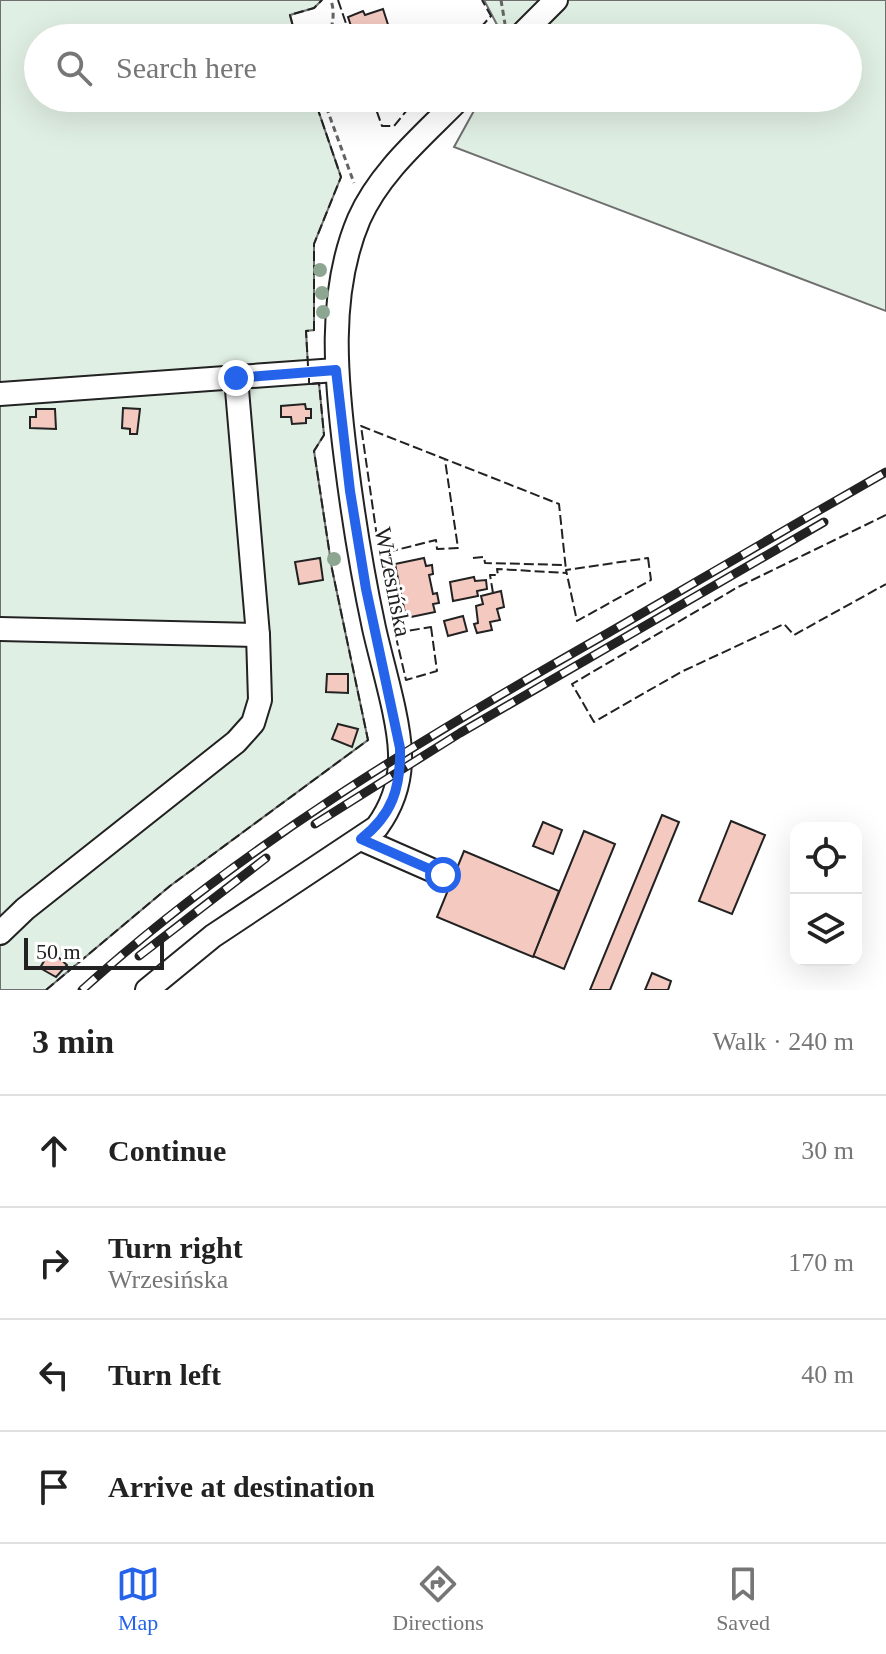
<!DOCTYPE html>
<meta charset="utf-8">
<style>
body{margin:0;font-family:Georgia,serif;background:#f6f6f6;color:#222}
.controls{position:absolute;right:24px;bottom:24px;display:grid;overflow:hidden;border-radius:16px;box-shadow:0 8px 32px #0002}
.controls button{width:72px;height:72px;display:grid;place-items:center;padding:0;border:0;border-bottom:2px solid #e0e0e0;background:#fff;color:#222;font:40px sans-serif}
.scale{position:absolute;left:24px;bottom:20px;width:140px;box-sizing:border-box;padding-left:8px;border:4px solid #222;border-top:0;font-size:22px;line-height:28px;white-space:nowrap;color:#222;-webkit-text-stroke:6px #fff;paint-order:stroke}
.stop{position:absolute;width:24px;height:24px;margin:-18px;border:6px solid #2563eb;border-radius:50%;background:#fff}
.stop.end{background:#2563eb;border-color:#fff;box-shadow:0 2px 8px #0008}
.list{margin:0;padding:0;list-style:none}
h2{display:flex;justify-content:space-between;align-items:center;height:104px;margin:0;padding:0 32px;font-size:34px}
h2 small{font-size:26px;font-weight:400;color:#767676}
.list li{display:grid;grid-template-columns:52px 1fr auto;gap:24px;align-items:center;box-sizing:border-box;height:112px;padding:0 32px;border-top:2px solid #e0e0e0}
.list b{display:block;font-size:30px;white-space:nowrap}
.list p{margin:0;font-size:26px;white-space:nowrap;color:#767676}
.list em{font-size:26px;font-style:normal;color:#767676}
.icon{flex:none;width:44px;height:44px;fill:none;stroke:currentColor;stroke-width:2;stroke-linecap:round;stroke-linejoin:round}
.map{position:relative;flex:none;width:886px;height:990px;overflow:hidden}
.search{position:absolute;background:#fff;box-shadow:0 8px 32px #0002;left:24px;right:24px;top:24px;height:88px;display:flex;align-items:center;gap:20px;box-sizing:border-box;padding:0 28px;border-radius:44px;color:#767676;font-size:30px}
.sheet{height:552px;background:#fff}
nav{display:flex;justify-content:space-around;align-items:center;box-sizing:border-box;height:112px;border-top:2px solid #e0e0e0;background:#fff;font-size:22px;color:#767676}
nav a{display:grid;justify-items:center;gap:4px}
nav .on{color:#2563eb}
.map>svg:first-child{display:block}
.green{fill:#e0efe3;stroke:#6f6f6f;stroke-width:2}
.building{fill:#f3c9c0;stroke:#222;stroke-width:2}
.lines{fill:none;stroke-linecap:round;stroke-linejoin:round}
.minor-casing{stroke:#222;stroke-width:26}
.path{stroke:#646464;stroke-width:3;stroke-dasharray:6 4;stroke-linecap:butt}
.minor{stroke:#fff;stroke-width:22}
.rail-casing{stroke:#222;stroke-width:9}
.rail{stroke:#fff;stroke-width:6;stroke-dasharray:18;stroke-linecap:butt}
.fence{stroke:#222;stroke-width:2;stroke-dasharray:10 4;stroke-linecap:butt}
.tree{fill:#8da692}
.route{stroke:#2563eb;stroke-width:10}
.labels{text-anchor:middle;dominant-baseline:central;stroke-width:6;stroke-linejoin:round;paint-order:stroke}
.street-label{font-size:24px;fill:#222;stroke:#fff}
</style>
<div class="map">
<svg width="886" height="990" viewBox="0 0 886 990">
<rect width="100%" height="100%" fill="#fff"/>
<!-- green -->
<g class="green">
<path d="M 0,0 L 322,0 L 314,8 L 290,15 L 296,38 L 38,38 L 38,98 L 314,98 L 341,177 L 314,244 L 314,330 L 306,331 L 309,384 L 319,383 L 324,435 L 314,451 L 332,569 L 368,740 L 170,886 L 46,990 L 0,990 Z"/>
<path d="M 484,0 L 886,0 L 886,311 L 454,147 L 481,98 L 848,98 L 848,38 L 504,38 Z"/>
</g>
<!-- building -->
<g class="building">
<path d="M 383,9 L 392,37 L 355,38 L 348,17 L 363,11 L 365,15 Z"/>
<path d="M 305,404 L 306,409 L 311,409 L 311,418 L 306,418 L 306,423 L 292,424 L 291,417 L 281,417 L 281,406 Z"/>
<path d="M 123,408 L 140,409 L 137,434 L 130,434 L 130,429 L 122,428 Z"/>
<path d="M 36,409 L 55,409 L 56,429 L 30,428 L 30,417 L 36,417 Z"/>
<path d="M 320,558 L 323,580 L 299,584 L 295,562 Z"/>
<path d="M 424,558 L 426,566 L 432,565 L 433,574 L 429,575 L 433,594 L 437,593 L 439,603 L 433,604 L 435,612 L 406,618 L 395,564 Z"/>
<path d="M 474,577 L 475,581 L 486,580 L 487,589 L 477,591 L 478,596 L 453,601 L 450,582 Z"/>
<path d="M 501,591 L 504,607 L 497,609 L 500,620 L 490,622 L 492,630 L 477,633 L 474,624 L 478,623 L 476,606 L 483,604 L 481,596 Z"/>
<path d="M 463,616 L 467,631 L 448,636 L 444,621 Z"/>
<path d="M 327,674 L 348,674 L 348,693 L 326,692 Z"/>
<path d="M 338,724 L 358,729 L 352,747 L 332,739 Z"/>
<path d="M 662,815 L 679,822 L 610,990 L 590,990 Z"/>
<path d="M 731,821 L 765,835 L 732,914 L 699,901 Z"/>
<path d="M 543,822 L 562,830 L 553,854 L 533,846 Z"/>
<path d="M 584,831 L 615,844 L 564,969 L 533,956 Z"/>
<path d="M 464,851 L 559,891 L 533,957 L 437,917 Z"/>
<path d="M 45,945 L 67,965 L 56,977 L 40,968 L 47,956 L 40,951 Z"/>
<path d="M 652,973 L 671,981 L 668,990 L 645,990 Z"/>
</g>
<g class="lines">
<!-- minor casing -->
<g class="minor-casing">
<g id="minor">
<path d="M 518,38 L 556,0"/>
<path d="M 0,394 L 336,370"/>
<path d="M 0,629 L 258,635"/>
<path d="M 361,839 L 443,875"/>
<path d="M 0,933 L 25,909 L 236,742 L 253,723 L 260,700 L 258,635 L 236,378"/>
<path d="M 147,990 L 213,936 L 377,827 C 393,805 401,780 400,753 C 399,718 382,664 374,628 C 362,572 353,516 346,460 C 336,381 327,294 359,219 C 380,171 424,135 460,98"/>
</g>
</g>
<!-- path -->
<g class="path">
<path d="M 501,0 L 505,24"/>
<path d="M 328,38 C 333,25 335,13 331,0"/>
<path d="M 323,98 L 354,183"/>
</g>
<!-- minor -->
<use href="#minor" class="minor"/>
<!-- rail casing -->
<g class="rail-casing">
<g id="rail">
<path d="M 315,824 L 460,733 L 824,522"/>
<path d="M 139,956 L 266,858"/>
<path d="M 82,990 C 240,847 423,738 608,633 C 701,579 793,525 886,472"/>
</g>
</g>
<!-- rail -->
<use href="#rail" class="rail"/>
<!-- fence -->
<g class="fence">
<path d="M 338,0 L 351,38"/>
<path d="M 296,38 L 290,15 L 314,8 L 322,0"/>
<path d="M 471,38 L 491,16 L 482,0"/>
<path d="M 372,98 L 382,126 L 394,126 L 417,98"/>
<path d="M 308,366 L 306,331 L 314,330 L 314,244 L 341,177 L 314,98"/>
<path d="M 886,515 L 738,587 L 572,684 L 594,722 L 681,672 L 784,624 L 794,635 L 886,584"/>
<path d="M 377,537 L 361,426 L 559,504 L 566,570"/>
<path d="M 388,552 L 436,540 L 437,549 L 458,548 L 445,460"/>
<path d="M 473,558 L 484,557 L 485,563 L 565,565"/>
<path d="M 648,558 L 651,580 L 577,621 L 566,570 Z"/>
<path d="M 493,593 L 490,575 L 498,575 L 497,569 L 567,573"/>
<path d="M 431,627 L 437,671 L 406,680 L 395,633 Z"/>
<path d="M 46,990 L 170,886 L 368,740 L 332,569 L 314,451 L 324,435 L 319,383 L 309,384 L 309,378"/>
</g>
</g>
<!-- trees -->
<g class="tree">
<circle cx="320" cy="270" r="7"/>
<circle cx="322" cy="293" r="7"/>
<circle cx="323" cy="312" r="7"/>
<circle cx="334" cy="559" r="7"/>
</g>
<g class="lines">
<!-- route -->
<path class="route" d="M 236,378 L 336,370 L 350,491 L 366,589 L 400,748 C 401,788 392,815 361,839 L 443,875"/>
</g>
<g class="labels">
<!-- street labels -->
<g class="street-label">
<text transform="translate(393 582) rotate(79)">Wrzesińska</text>
</g>
</g>
</svg>
<div class="controls">
<button><svg class="icon" aria-label="locate" viewBox="0 0 24 24"><circle cx="12" cy="12" r="6"/><path d="M12 2v4M12 18v4M2 12h4M18 12h4"/></svg></button>
<button><svg class="icon" aria-label="layers" viewBox="0 0 24 24"><path d="M12 4l9 5-9 5-9-5zM3 14l9 5 9-5"/></svg></button>
</div>
<div class="scale">50 m</div>
<div class="stop" style="left:443px;top:875px"></div>
<div class="stop end" style="left:236px;top:378px"></div>
<div class="search"><svg class="icon" aria-label="search" viewBox="0 0 24 24"><circle cx="10" cy="10" r="6"/><path d="M15 15l6 6"/></svg>Search here</div>
</div>
<section class="sheet">
<h2>3 min<small>Walk · 240 m</small></h2>
<ul class="list">
<li><svg class="icon" aria-label="ahead" viewBox="0 0 24 24"><path d="M12 20V5M6 11l6-6 6 6"/></svg><div><b>Continue</b></div><em>30 m</em></li>
<li><svg class="icon" aria-label="right" viewBox="0 0 24 24"><path d="M7 20v-9h11M14 6l5 5-5 5"/></svg><div><b>Turn right</b><p>Wrzesińska</p></div><em>170 m</em></li>
<li><svg class="icon" aria-label="left" viewBox="0 0 24 24"><path d="M17 20v-9H6M10 6l-5 5 5 5"/></svg><div><b>Turn left</b></div><em>40 m</em></li>
<li><svg class="icon" aria-label="arrive" viewBox="0 0 24 24"><path d="M6 21V4h12l-3 4 3 4H6"/></svg><div><b>Arrive at destination</b></div></li>
</ul>
</section>
<nav>
<a class="on"><svg class="icon" aria-label="map" viewBox="0 0 24 24"><path d="M3 6l6-2 6 2 6-2v14l-6 2-6-2-6 2zM9 4v14M15 6v14"/></svg>Map</a>
<a><svg class="icon" aria-label="directions" viewBox="0 0 24 24"><path d="M12 3l9 9-9 9-9-9zM9 14v-3h6M13 9l2 2-2 2"/></svg>Directions</a>
<a><svg class="icon" aria-label="saved" viewBox="0 0 24 24"><path d="M7 4h10v16l-5-4-5 4z"/></svg>Saved</a>
</nav>
